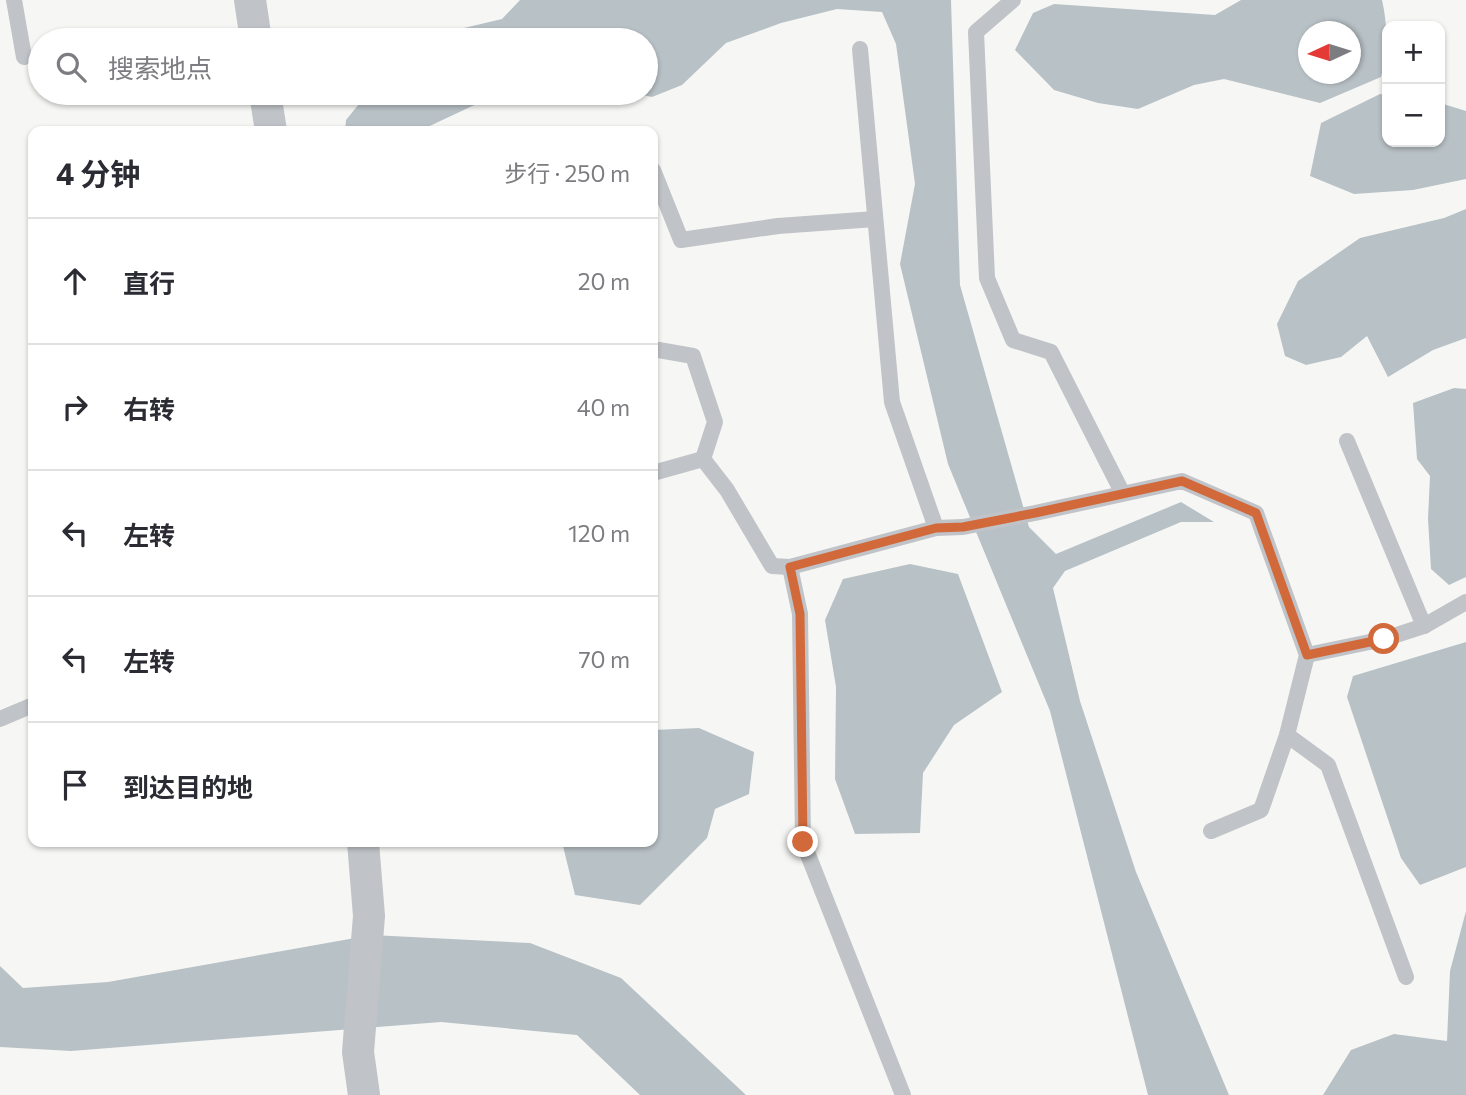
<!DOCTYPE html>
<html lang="zh">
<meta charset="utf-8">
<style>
body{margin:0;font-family:Commissioner,"Noto Sans SC",sans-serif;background:#f2f2f3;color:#2b2b33}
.controls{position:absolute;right:21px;top:21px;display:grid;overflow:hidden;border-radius:14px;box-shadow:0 2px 5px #0004}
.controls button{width:63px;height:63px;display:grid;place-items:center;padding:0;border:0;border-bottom:2px solid #e1e1e2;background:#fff;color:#2b2b33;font:35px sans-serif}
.compass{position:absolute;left:1298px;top:21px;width:63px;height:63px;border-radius:50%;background:#fff;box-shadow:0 2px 5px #0004;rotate:266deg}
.stop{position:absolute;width:21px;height:21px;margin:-16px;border:5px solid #d1693a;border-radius:50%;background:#fff}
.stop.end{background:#d1693a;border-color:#fff;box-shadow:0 2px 7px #0008}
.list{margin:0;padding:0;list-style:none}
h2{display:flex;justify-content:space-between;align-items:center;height:91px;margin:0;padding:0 28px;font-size:30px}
h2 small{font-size:23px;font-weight:400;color:#7c7c81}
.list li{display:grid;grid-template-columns:46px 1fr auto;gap:21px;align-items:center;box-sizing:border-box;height:126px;padding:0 28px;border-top:2px solid #e1e1e2}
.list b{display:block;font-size:26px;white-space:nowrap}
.list em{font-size:23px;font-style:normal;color:#7c7c81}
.icon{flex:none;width:38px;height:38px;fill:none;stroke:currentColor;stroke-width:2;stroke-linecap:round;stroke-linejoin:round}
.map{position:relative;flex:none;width:1466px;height:1095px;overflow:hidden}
.search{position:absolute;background:#fff;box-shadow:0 2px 5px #0004;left:28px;top:28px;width:630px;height:77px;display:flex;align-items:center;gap:18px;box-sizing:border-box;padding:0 24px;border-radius:38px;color:#7c7c81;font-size:26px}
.panel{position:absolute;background:#fff;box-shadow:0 2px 5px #0004;left:28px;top:126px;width:630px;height:721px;border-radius:14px}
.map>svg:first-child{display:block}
.water{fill:#b8c1c6;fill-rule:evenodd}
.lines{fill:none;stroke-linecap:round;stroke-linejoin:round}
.lane{stroke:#c0c3c7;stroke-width:16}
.street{stroke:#c0c3c7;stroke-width:32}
.route{stroke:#d1693a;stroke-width:9}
</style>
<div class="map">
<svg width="1466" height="1095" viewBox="0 0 1466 1095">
<rect width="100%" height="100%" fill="#f6f7f4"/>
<!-- water -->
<g class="water">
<path d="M 520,0 L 951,0 L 960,285 L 1029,527 L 1056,554 L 1181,502 L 1214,522 L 1181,522 L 1065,571 L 1053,588 L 1080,701 L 1136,872 L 1229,1095 L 1148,1095 L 1050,711 L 948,464 L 900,264 L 915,184 L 896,44 L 882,12 L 837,9 L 781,23 L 726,43 L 682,85 L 652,97 L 633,93 L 646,93 L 646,40 L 413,40 L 502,19 Z"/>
<path d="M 1241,0 L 1382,0 C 1388,27 1388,50 1381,77 L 1320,103 L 1224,79 L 1194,85 L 1138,109 L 1098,103 L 1054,90 L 1015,50 L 1033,13 L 1054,4 L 1215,15 ZM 1308,32 L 1350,32 L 1350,74 L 1308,74 Z"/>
<path d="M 368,93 L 500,93 L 419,131 L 345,131 L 346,120 Z"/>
<path d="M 1380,94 L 1387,95 L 1387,142 L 1440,142 L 1440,103 L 1466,111 L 1466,179 L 1413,190 L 1354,194 L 1310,176 L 1321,123 Z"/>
<path d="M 1466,209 L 1466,338 L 1433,350 L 1388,377 L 1367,336 L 1341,357 L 1306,365 L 1285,356 L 1277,324 L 1298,281 L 1360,238 L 1444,218 Z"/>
<path d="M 1454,388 L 1466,389 L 1466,577 L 1449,585 L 1431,569 L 1428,519 L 1430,476 L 1417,459 L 1413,403 Z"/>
<path d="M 910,564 L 958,574 L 1002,692 L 954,725 L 923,773 L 920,833 L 855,834 L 835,779 L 836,687 L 825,620 L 843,579 Z"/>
<path d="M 1466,642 L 1466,867 L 1420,885 L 1401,858 L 1347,697 L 1353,676 Z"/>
<path d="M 699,728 L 754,752 L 749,794 L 715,809 L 707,838 L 640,905 L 575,895 L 562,842 L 653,842 L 653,730 Z"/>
<path d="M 1466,911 L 1466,1095 L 1323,1095 L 1351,1050 L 1394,1034 L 1447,1041 L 1450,971 Z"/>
<path d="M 372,935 L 530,943 L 621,978 L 746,1095 L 640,1095 L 577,1035 L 441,1022 L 71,1051 L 0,1047 L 0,966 L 23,988 L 108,982 Z"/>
</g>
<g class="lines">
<!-- lane -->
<g class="lane">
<path d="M 14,0 L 24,57"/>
<path d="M 1013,0 L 976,32 L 987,278 L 1013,340 L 1051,352 L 1122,492"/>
<path d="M 860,49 L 892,402 L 936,528"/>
<path d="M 653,170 L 681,240 L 778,226 L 875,219"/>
<path d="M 653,349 L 693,356 L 715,422 L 703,459"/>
<path d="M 1347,441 L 1424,626"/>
<path d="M 653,473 L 703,459 L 727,490 L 772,566 L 790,567"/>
<path d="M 1307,655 L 1384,639 L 1424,626 L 1466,602"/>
<path d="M 0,719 L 33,705"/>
<path d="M 1287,735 L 1328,765 L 1406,977"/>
<path d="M 903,1095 L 803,842 L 800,614 L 790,567 L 936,528 L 963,527 L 1035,513 L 1182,481 L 1256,513 L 1307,655 L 1287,735 L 1261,810 L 1211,831"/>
</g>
<!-- street -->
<g class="street">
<path d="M 250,0 L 256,40"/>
<path d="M 265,93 L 271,131"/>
<path d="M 363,842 L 369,916 L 358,1052 L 364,1095"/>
</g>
</g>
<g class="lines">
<!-- route -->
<path class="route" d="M 803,842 L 800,614 L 790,567 L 936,528 L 963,527 L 1035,513 L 1182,481 L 1256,513 L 1307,655 L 1384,639"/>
</g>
</svg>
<div class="controls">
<button>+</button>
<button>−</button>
</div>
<svg class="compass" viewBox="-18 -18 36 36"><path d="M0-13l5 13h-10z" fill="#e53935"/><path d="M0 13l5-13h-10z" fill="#7c7c81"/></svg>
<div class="stop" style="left:1384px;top:639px"></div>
<div class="stop end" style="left:803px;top:842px"></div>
<div class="search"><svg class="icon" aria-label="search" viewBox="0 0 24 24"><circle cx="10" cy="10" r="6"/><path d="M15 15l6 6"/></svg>搜索地点</div>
<section class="panel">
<h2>4 分钟<small>步行 · 250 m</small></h2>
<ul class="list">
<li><svg class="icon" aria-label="ahead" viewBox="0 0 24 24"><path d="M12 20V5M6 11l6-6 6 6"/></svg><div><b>直行</b></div><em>20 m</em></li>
<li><svg class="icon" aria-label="right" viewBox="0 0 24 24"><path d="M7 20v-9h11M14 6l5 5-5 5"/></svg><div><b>右转</b></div><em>40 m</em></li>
<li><svg class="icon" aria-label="left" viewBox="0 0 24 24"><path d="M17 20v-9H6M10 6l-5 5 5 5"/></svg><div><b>左转</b></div><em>120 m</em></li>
<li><svg class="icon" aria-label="left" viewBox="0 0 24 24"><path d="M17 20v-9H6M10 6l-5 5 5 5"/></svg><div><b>左转</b></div><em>70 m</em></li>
<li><svg class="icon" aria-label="arrive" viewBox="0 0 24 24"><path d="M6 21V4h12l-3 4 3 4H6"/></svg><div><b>到达目的地</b></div></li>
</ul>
</section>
</div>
